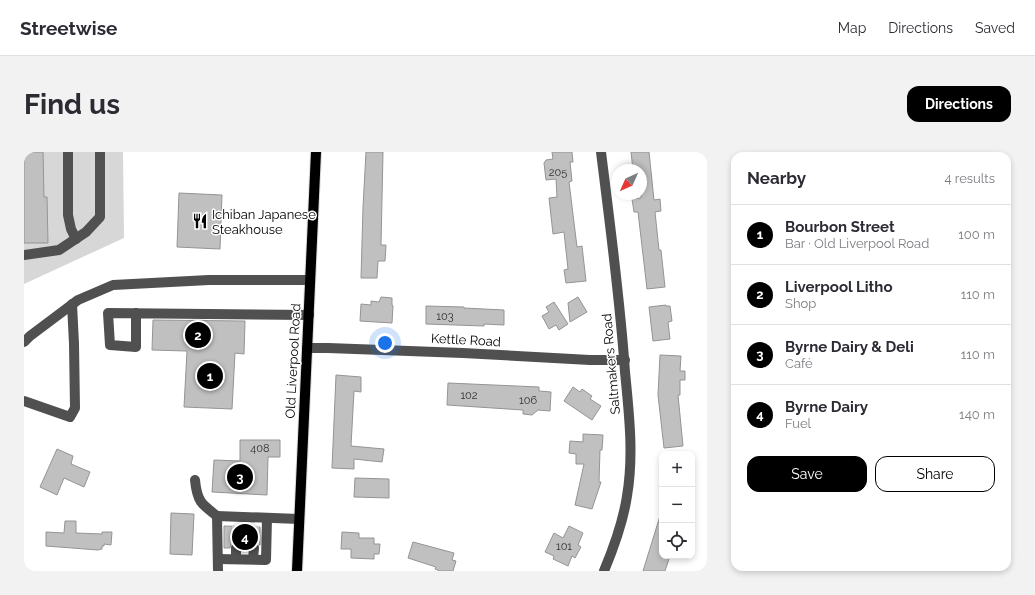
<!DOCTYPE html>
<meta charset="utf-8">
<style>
body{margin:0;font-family:Raleway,sans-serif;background:#f2f2f3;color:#2b2b33}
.controls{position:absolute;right:12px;bottom:12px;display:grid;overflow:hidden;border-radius:8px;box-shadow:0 2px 6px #0003}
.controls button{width:36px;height:36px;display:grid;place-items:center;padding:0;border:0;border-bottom:1px solid #e1e1e2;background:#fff;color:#2b2b33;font:20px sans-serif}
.compass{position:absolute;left:587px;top:12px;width:36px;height:36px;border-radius:50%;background:#fff;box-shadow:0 2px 6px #0003;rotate:225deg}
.you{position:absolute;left:361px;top:191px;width:14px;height:14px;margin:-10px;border:3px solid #fff;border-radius:50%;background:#1a73e8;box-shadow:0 0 0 6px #1a73e833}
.badge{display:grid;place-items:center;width:26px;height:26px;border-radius:50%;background:#000;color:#fff;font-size:13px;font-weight:700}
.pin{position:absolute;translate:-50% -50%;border:2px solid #fff;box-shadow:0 1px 4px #0006}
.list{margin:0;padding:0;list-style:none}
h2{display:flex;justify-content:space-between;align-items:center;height:52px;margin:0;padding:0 16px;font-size:17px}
h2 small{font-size:13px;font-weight:400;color:#7c7c81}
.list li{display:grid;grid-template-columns:26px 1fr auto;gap:12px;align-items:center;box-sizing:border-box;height:60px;padding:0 16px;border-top:1px solid #e1e1e2}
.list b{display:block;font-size:15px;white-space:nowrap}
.list p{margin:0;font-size:13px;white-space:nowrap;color:#7c7c81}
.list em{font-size:13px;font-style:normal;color:#7c7c81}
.actions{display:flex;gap:8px;padding:12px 16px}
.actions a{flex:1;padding:9px 0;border:1px solid #000;border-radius:12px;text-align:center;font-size:14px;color:#000}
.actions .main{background:#000;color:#fff}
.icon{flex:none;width:22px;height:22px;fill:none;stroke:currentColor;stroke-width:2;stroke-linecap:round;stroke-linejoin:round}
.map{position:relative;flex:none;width:683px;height:419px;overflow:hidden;border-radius:12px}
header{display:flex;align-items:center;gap:24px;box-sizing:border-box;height:56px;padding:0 20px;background:#fff;border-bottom:1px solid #e1e1e2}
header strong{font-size:19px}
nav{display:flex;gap:22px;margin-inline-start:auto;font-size:14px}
.intro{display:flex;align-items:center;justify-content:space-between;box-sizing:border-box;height:96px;padding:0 24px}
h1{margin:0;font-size:28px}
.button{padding:10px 18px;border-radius:12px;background:#000;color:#fff;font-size:14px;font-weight:700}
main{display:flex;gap:24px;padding:0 24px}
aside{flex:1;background:#fff;border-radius:12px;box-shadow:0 2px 6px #0003}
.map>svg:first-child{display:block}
.green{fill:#d7d7d7}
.building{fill:#c0c0c0;stroke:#949494}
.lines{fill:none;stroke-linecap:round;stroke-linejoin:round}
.minor-tunnel{stroke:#d9d9d9;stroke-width:10;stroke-dasharray:10 5;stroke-linecap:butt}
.major-casing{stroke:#dbdbdb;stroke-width:12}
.minor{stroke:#505050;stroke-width:10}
.major{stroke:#000;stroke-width:10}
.labels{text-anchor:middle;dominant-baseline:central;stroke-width:3;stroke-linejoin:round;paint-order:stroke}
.number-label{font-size:11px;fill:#303030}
.poi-label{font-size:13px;fill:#000;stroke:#fff;text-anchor:start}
.street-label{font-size:13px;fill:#000;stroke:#fff}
</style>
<header>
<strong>Streetwise</strong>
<nav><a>Map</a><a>Directions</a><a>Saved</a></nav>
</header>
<div class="intro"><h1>Find us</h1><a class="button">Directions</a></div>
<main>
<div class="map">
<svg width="683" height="419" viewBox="0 0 683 419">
<rect width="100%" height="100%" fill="#fff"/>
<!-- green -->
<path class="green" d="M 0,0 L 99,0 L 100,86 L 0,132 Z"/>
<!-- building -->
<g class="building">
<path d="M 0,0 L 19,0 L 20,45 L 23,45 L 24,91 L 0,91 Z"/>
<path d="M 342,0 L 359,0 L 357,93 L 362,93 L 361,109 L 354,109 L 353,126 L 337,126 L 339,55 Z"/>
<path d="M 528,0 L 548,0 L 549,10 L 546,10 L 548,29 L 545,30 L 553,95 L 558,94 L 562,129 L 542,131 L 540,118 L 544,117 L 540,80 L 529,82 L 525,46 L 533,45 L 532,27 L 522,28 L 520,11 L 522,8 L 529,7 Z"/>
<path d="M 607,0 L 625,0 L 630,48 L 636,47 L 637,59 L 631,60 L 635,98 L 637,98 L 641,135 L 623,137 L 614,60 L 610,60 L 608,47 L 617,46 L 617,18 L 609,18 Z"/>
<path d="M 155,41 L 198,43 L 196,97 L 153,95 Z"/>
<path d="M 357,145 L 368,146 L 368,153 L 369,154 L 368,171 L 336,169 L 337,152 L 347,153 L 347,149 L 355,150 Z"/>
<path d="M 554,145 L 563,160 L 546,170 L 544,151 Z"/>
<path d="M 530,150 L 544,172 L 535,178 L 532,173 L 525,177 L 518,164 L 525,160 L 522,155 Z"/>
<path d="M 642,153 L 642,154 L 646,154 L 648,169 L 644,170 L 646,187 L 629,189 L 625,155 Z"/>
<path d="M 402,154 L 440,155 L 440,156 L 480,158 L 480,173 L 460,172 L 460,174 L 402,172 Z"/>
<path d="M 129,168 L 221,169 L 220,202 L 211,201 L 208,257 L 160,255 L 163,199 L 128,198 Z"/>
<path d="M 636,203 L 657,204 L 656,219 L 661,219 L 661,228 L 656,228 L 656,243 L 654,243 L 659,294 L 640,296 L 634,243 Z"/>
<path d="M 312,223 L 337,225 L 337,240 L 330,239 L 327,294 L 360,297 L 358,310 L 330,307 L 330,317 L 308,316 Z"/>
<path d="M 424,231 L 515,235 L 515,239 L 527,240 L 526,259 L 514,258 L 508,263 L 499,262 L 499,258 L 423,253 Z"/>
<path d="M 549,235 L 556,240 L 558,237 L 568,244 L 566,247 L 577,254 L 568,268 L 540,249 Z"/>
<path d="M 559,282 L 579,283 L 578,298 L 576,298 L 575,330 L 577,330 L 568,357 L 551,353 L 560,312 L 552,312 L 552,302 L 545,301 L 546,289 L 559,290 Z"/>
<path d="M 216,288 L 256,288 L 256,305 L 244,305 L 243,343 L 188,340 L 190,308 L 216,309 Z"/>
<path d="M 33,297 L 49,304 L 47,312 L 66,320 L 60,335 L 40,326 L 33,343 L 16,335 Z"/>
<path d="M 331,326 L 365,327 L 365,346 L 330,345 Z"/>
<path d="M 147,361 L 170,362 L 168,403 L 146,402 Z"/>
<path d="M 636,364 L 638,364 L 638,404 L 646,404 L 641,419 L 619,419 Z"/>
<path d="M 41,369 L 52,369 L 52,381 L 78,382 L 78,380 L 88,380 L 87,393 L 80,392 L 80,394 L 78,394 L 78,397 L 74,398 L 22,394 L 22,380 L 40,381 Z"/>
<path d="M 200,374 L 236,375 L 236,393 L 230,390 L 225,392 L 223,396 L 218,396 L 216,391 L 212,390 L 207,392 L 206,396 L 200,396 Z"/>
<path d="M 545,374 L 559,381 L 554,393 L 557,395 L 551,406 L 548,404 L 544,414 L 529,407 L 530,404 L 521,400 L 530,381 L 539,386 Z"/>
<path d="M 318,380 L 335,381 L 335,386 L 350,386 L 350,392 L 356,392 L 355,402 L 350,402 L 350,407 L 327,406 L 327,397 L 317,397 Z"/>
<path d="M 389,390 L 430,401 L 428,408 L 432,409 L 429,419 L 416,419 L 411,417 L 412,415 L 384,406 Z"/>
</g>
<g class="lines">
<!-- minor-tunnel -->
<g class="minor-tunnel">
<path d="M 212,396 L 213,374"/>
<path d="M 230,396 L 230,374"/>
</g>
<!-- major casing -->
<g class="major-casing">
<path id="major" d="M 273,419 L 292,0"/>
</g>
<!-- minor -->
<g class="minor">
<path d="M 44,0 L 44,63 L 47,77 L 52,87"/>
<path d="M 577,0 C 586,73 596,146 601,220 C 605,261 610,303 603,344 C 599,371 590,395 580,419"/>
<path d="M 0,103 L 35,98 L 62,80 L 76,65 L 76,0"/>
<path d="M 112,161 L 112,195 L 86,193 L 84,161 L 285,163"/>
<path d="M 0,190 L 6,184 L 54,148 L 89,133 L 185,128 L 286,128"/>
<path d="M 283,196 L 304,196 L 439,201 L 566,208 L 601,208"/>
<path d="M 0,249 L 46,265 L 51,256 L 50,192 L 48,152"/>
<path d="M 171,328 C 173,349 177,352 193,364"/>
<path d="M 194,407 L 242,408 L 243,366"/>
<path d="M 212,407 L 212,396"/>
<path d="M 229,407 L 230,396"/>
<path d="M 194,419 L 193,364 L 275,367"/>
</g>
<!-- major -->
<use href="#major" class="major"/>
</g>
<!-- icons -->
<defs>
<g id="restaurant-bare" transform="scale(1.2)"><path d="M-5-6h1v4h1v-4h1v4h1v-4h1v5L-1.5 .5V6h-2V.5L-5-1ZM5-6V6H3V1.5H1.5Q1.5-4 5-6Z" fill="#000" stroke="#fff" stroke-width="2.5" paint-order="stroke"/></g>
</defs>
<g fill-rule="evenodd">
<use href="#restaurant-bare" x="176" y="69"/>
</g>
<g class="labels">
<!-- number labels -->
<g class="number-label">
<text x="534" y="20">205</text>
<text x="421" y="164">103</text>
<text x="445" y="243">102</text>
<text x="504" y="248">106</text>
<text x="236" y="296">408</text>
<text x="540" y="394">101</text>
</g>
<!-- poi labels -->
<g class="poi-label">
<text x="188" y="62">Ichiban Japanese<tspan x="188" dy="15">Steakhouse</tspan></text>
</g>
<!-- street labels -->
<g class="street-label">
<text transform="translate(442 188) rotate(3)">Kettle Road</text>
<text transform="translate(269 209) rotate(-87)">Old Liverpool Road</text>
<text transform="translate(587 212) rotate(-95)">Saltmakers Road</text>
</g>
</g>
</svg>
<div class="controls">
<button>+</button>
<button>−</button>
<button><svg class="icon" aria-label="locate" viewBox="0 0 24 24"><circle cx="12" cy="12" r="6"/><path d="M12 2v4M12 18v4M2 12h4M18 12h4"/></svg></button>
</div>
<svg class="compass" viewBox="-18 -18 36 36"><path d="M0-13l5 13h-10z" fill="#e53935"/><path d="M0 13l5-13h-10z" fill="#7c7c81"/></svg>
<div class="you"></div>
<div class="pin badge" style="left:186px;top:224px">1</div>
<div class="pin badge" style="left:174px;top:183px">2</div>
<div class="pin badge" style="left:216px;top:325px">3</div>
<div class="pin badge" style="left:221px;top:385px">4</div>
</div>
<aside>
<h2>Nearby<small>4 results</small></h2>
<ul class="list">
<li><span class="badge">1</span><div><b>Bourbon Street</b><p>Bar · Old Liverpool Road</p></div><em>100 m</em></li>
<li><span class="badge">2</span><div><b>Liverpool Litho</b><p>Shop</p></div><em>110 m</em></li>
<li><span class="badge">3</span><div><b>Byrne Dairy &amp; Deli</b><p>Café</p></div><em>110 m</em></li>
<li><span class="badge">4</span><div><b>Byrne Dairy</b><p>Fuel</p></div><em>140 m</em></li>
</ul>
<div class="actions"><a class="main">Save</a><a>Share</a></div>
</aside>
</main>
